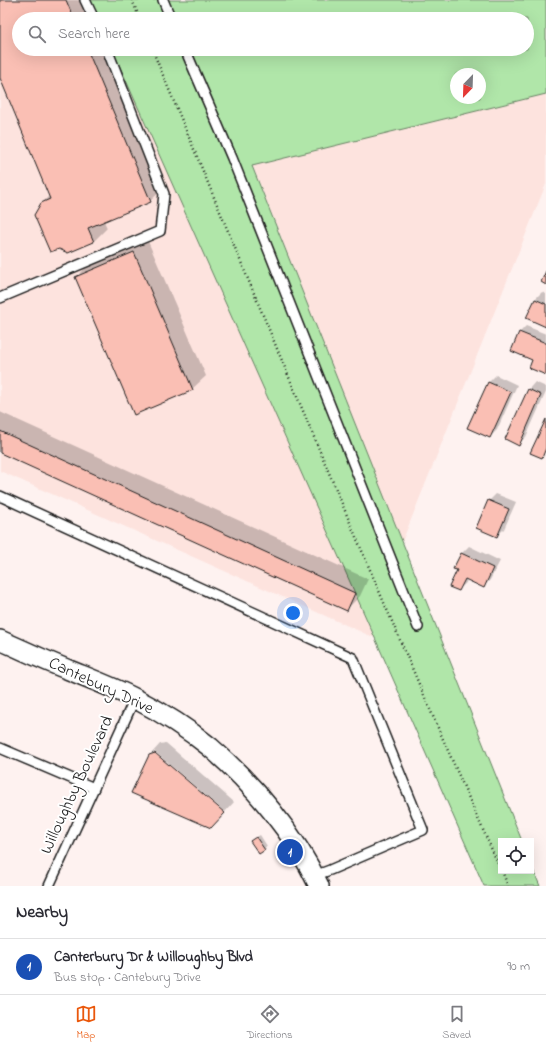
<!DOCTYPE html>
<meta charset="utf-8">
<style>
body{margin:0;font-family:"Indie Flower",sans-serif;background:#f2f2f3;color:#2b2b33}
.controls{position:absolute;right:12px;bottom:12px;display:grid;overflow:hidden;border-radius:0px;box-shadow:0 4px 16px #0002}
.controls button{width:36px;height:36px;display:grid;place-items:center;padding:0;border:0;border-bottom:1px solid #e1e1e2;background:#fff;color:#2b2b33;font:20px sans-serif}
.compass{position:absolute;left:450px;top:68px;width:36px;height:36px;border-radius:50%;background:#fff;box-shadow:0 4px 16px #0002;rotate:203deg}
.you{position:absolute;left:293px;top:613px;width:14px;height:14px;margin:-10px;border:3px solid #fff;border-radius:50%;background:#1a73e8;box-shadow:0 0 0 6px #1a73e833}
.badge{display:grid;place-items:center;width:26px;height:26px;border-radius:50%;background:#ea580c;color:#fff;font-size:13px;font-weight:700}
.pin{position:absolute;translate:-50% -50%;border:2px solid #fff;box-shadow:0 1px 4px #0006}
.list{margin:0;padding:0;list-style:none}
h2{display:flex;justify-content:space-between;align-items:center;height:52px;margin:0;padding:0 16px;font-size:17px}
h2 small{font-size:13px;font-weight:400;color:#7c7c81}
.list li{display:grid;grid-template-columns:26px 1fr auto;gap:12px;align-items:center;box-sizing:border-box;height:56px;padding:0 16px;border-top:1px solid #e1e1e2}
.list b{display:block;font-size:15px;white-space:nowrap}
.list p{margin:0;font-size:13px;white-space:nowrap;color:#7c7c81}
.list em{font-size:13px;font-style:normal;color:#7c7c81}
.icon{flex:none;width:22px;height:22px;fill:none;stroke:currentColor;stroke-width:2;stroke-linecap:round;stroke-linejoin:round}
.map{position:relative;flex:none;width:546px;height:886px;overflow:hidden}
.search{position:absolute;background:#fff;box-shadow:0 4px 16px #0002;left:12px;right:12px;top:12px;height:44px;display:flex;align-items:center;gap:10px;box-sizing:border-box;padding:0 14px;border-radius:22px;color:#7c7c81;font-size:15px}
.sheet{height:108px;background:#fff}
nav{display:flex;justify-content:space-around;align-items:center;box-sizing:border-box;height:56px;border-top:1px solid #e1e1e2;background:#fff;font-size:11px;color:#7c7c81}
nav a{display:grid;justify-items:center;gap:2px}
nav .on{color:#ea580c}
.map>svg:first-child{display:block}
.built{fill:#fde3de}
.green{fill:#b0e6a9;stroke:#668162;fill-rule:evenodd}
.shadow{fill:#0003}
.building{fill:#fabfb4;stroke:#1c1c1c}
.lines{fill:none;stroke-linecap:round;stroke-linejoin:round}
.lane-casing{stroke:#1c1c1c;stroke-width:12}
.street-casing{stroke:#1c1c1c;stroke-width:22}
.path{stroke:#1c1c1c;stroke-width:2.5;stroke-dasharray:1 3;stroke-linecap:butt}
.lane{stroke:#fff;stroke-width:9}
.street{stroke:#fff;stroke-width:19}
.labels{text-anchor:middle;dominant-baseline:central;stroke-width:4;stroke-linejoin:round;paint-order:stroke}
.street-label{font-size:17px;fill:#1c1c1c;stroke:#fff}
</style>
<div class="map">
<svg width="546" height="886" viewBox="0 0 546 886">
<rect width="100%" height="100%" fill="#fef2f0"/>
<filter id="ink" filterUnits="userSpaceOnUse"><feTurbulence type="fractalNoise" baseFrequency=".025" numOctaves="2"/><feDisplacementMap in="SourceGraphic" scale="8" xChannelSelector="R" yChannelSelector="G"/><feConvolveMatrix kernelMatrix="1 2 1 2 8 2 1 2 1" color-interpolation-filters="sRGB"/></filter>
<g filter="url(#ink)">
<!-- built -->
<g class="built">
<path d="M 0,0 L 90,0 L 99,19 L 19,19 L 19,49 L 112,49 L 375,638 L 0,471 Z"/>
<path d="M 546,94 L 546,184 L 402,542 L 252,165 Z"/>
</g>
<!-- green -->
<path class="green" d="M 90,0 L 546,0 L 546,94 L 252,166 L 522,841 L 501,841 L 501,871 L 531,871 L 531,865 L 540,886 L 484,886 L 375,638 L 112,49 L 527,49 L 527,19 L 99,19 ZM 456,74 L 480,74 L 480,98 L 456,98 Z"/>
<!-- shadow -->
<g class="shadow">
<path d="M 0,0 L 85,0 L 93,19 L 19,19 L 19,49 L 106,49 L 164,188 L 150,201 L 104,221 L 107,228 L 93,242 L 42,203 L 50,195 L 0,76 Z"/>
<path d="M 147,239 L 206,376 L 192,389 L 76,278 L 89,264 Z"/>
<path d="M 542,292 L 546,294 L 546,326 L 535,299 Z"/>
<path d="M 526,326 L 546,334 L 546,374 L 534,359 L 519,333 Z"/>
<path d="M 496,375 L 517,385 L 497,430 L 490,437 L 468,427 L 489,382 Z"/>
<path d="M 535,382 L 546,387 L 546,392 L 526,437 L 518,444 L 528,390 Z"/>
<path d="M 0,412 L 368,579 L 360,596 L 347,609 L 0,452 Z"/>
<path d="M 496,494 L 516,502 L 504,529 L 497,536 L 489,501 Z"/>
<path d="M 469,546 L 500,561 L 490,580 L 483,587 L 467,579 L 466,583 L 458,590 L 458,570 L 455,568 L 462,553 Z"/>
<path d="M 166,743 L 234,802 L 225,812 L 154,751 L 154,753 L 150,755 L 160,744 Z"/>
<path d="M 260,835 L 267,846 L 264,850 L 255,838 Z"/>
</g>
<!-- building -->
<g class="building">
<path d="M 0,0 L 66,0 L 74,19 L 19,19 L 19,49 L 87,49 L 151,202 L 88,228 L 94,242 L 68,253 L 59,249 L 50,252 L 34,215 L 41,203 L 50,199 L 0,78 Z"/>
<path d="M 134,252 L 193,390 L 134,415 L 75,277 Z"/>
<path d="M 546,271 L 546,285 L 541,282 Z"/>
<path d="M 535,299 L 546,304 L 546,327 L 526,318 Z"/>
<path d="M 519,332 L 546,343 L 546,375 L 529,368 L 532,360 L 511,351 Z"/>
<path d="M 488,382 L 511,392 L 490,438 L 467,428 Z"/>
<path d="M 528,389 L 541,395 L 519,446 L 505,439 Z"/>
<path d="M 546,419 L 546,448 L 542,458 L 530,453 Z"/>
<path d="M 0,431 L 355,593 L 347,611 L 0,453 Z"/>
<path d="M 488,500 L 509,509 L 497,537 L 476,528 Z"/>
<path d="M 461,553 L 493,568 L 484,588 L 465,579 L 459,591 L 449,587 L 457,570 L 453,569 Z"/>
<path d="M 155,753 L 225,813 L 211,828 L 131,793 L 149,755 Z"/>
<path d="M 256,837 L 265,850 L 259,854 L 250,841 Z"/>
</g>
<g class="lines">
<!-- lane casing -->
<g class="lane-casing">
<g id="lane">
<path d="M 85,0 L 94,19"/>
<path d="M 163,0 L 171,19"/>
<path d="M 185,49 L 232,158 L 418,627"/>
<path d="M 0,298 L 160,231 L 164,194 L 107,49"/>
<path d="M 0,496 L 353,658 L 423,830 L 330,870 L 314,876"/>
<path d="M 0,748 L 94,788"/>
<path d="M 49,886 L 135,698"/>
</g>
</g>
<!-- street casing -->
<g class="street-casing">
<path id="street" d="M 0,640 C 23,650 46,661 69,670 C 91,679 115,688 136,699 C 161,712 188,729 210,747 C 253,784 295,834 319,886"/>
</g>
<!-- path -->
<g class="path">
<path d="M 132,0 L 140,19"/>
<path d="M 152,49 C 267,323 379,599 501,870"/>
<path d="M 502,871 L 508,886"/>
</g>
<!-- lane -->
<use href="#lane" class="lane"/>
<!-- street -->
<use href="#street" class="street"/>
</g>
</g>
<g class="labels">
<!-- street labels -->
<g class="street-label">
<text transform="translate(101 686) rotate(25)">Cantebury Drive</text>
<text transform="translate(77 785) rotate(-65)">Willoughby Boulevard</text>
</g>
</g>
</svg>
<div class="controls">
<button><svg class="icon" aria-label="locate" viewBox="0 0 24 24"><circle cx="12" cy="12" r="6"/><path d="M12 2v4M12 18v4M2 12h4M18 12h4"/></svg></button>
</div>
<svg class="compass" viewBox="-18 -18 36 36"><path d="M0-13l5 13h-10z" fill="#e53935"/><path d="M0 13l5-13h-10z" fill="#7c7c81"/></svg>
<div class="you"></div>
<div class="pin badge" style="left:290px;top:852px;background:#1a4fb4">1</div>
<div class="search"><svg class="icon" aria-label="search" viewBox="0 0 24 24"><circle cx="10" cy="10" r="6"/><path d="M15 15l6 6"/></svg>Search here</div>
</div>
<section class="sheet">
<h2>Nearby<small></small></h2>
<ul class="list">
<li><span class="badge" style="background:#1a4fb4">1</span><div><b>Canterbury Dr &amp; Willoughby Blvd</b><p>Bus stop · Cantebury Drive</p></div><em>90 m</em></li>
</ul>
</section>
<nav>
<a class="on"><svg class="icon" aria-label="map" viewBox="0 0 24 24"><path d="M3 6l6-2 6 2 6-2v14l-6 2-6-2-6 2zM9 4v14M15 6v14"/></svg>Map</a>
<a><svg class="icon" aria-label="directions" viewBox="0 0 24 24"><path d="M12 3l9 9-9 9-9-9zM9 14v-3h6M13 9l2 2-2 2"/></svg>Directions</a>
<a><svg class="icon" aria-label="saved" viewBox="0 0 24 24"><path d="M7 4h10v16l-5-4-5 4z"/></svg>Saved</a>
</nav>
